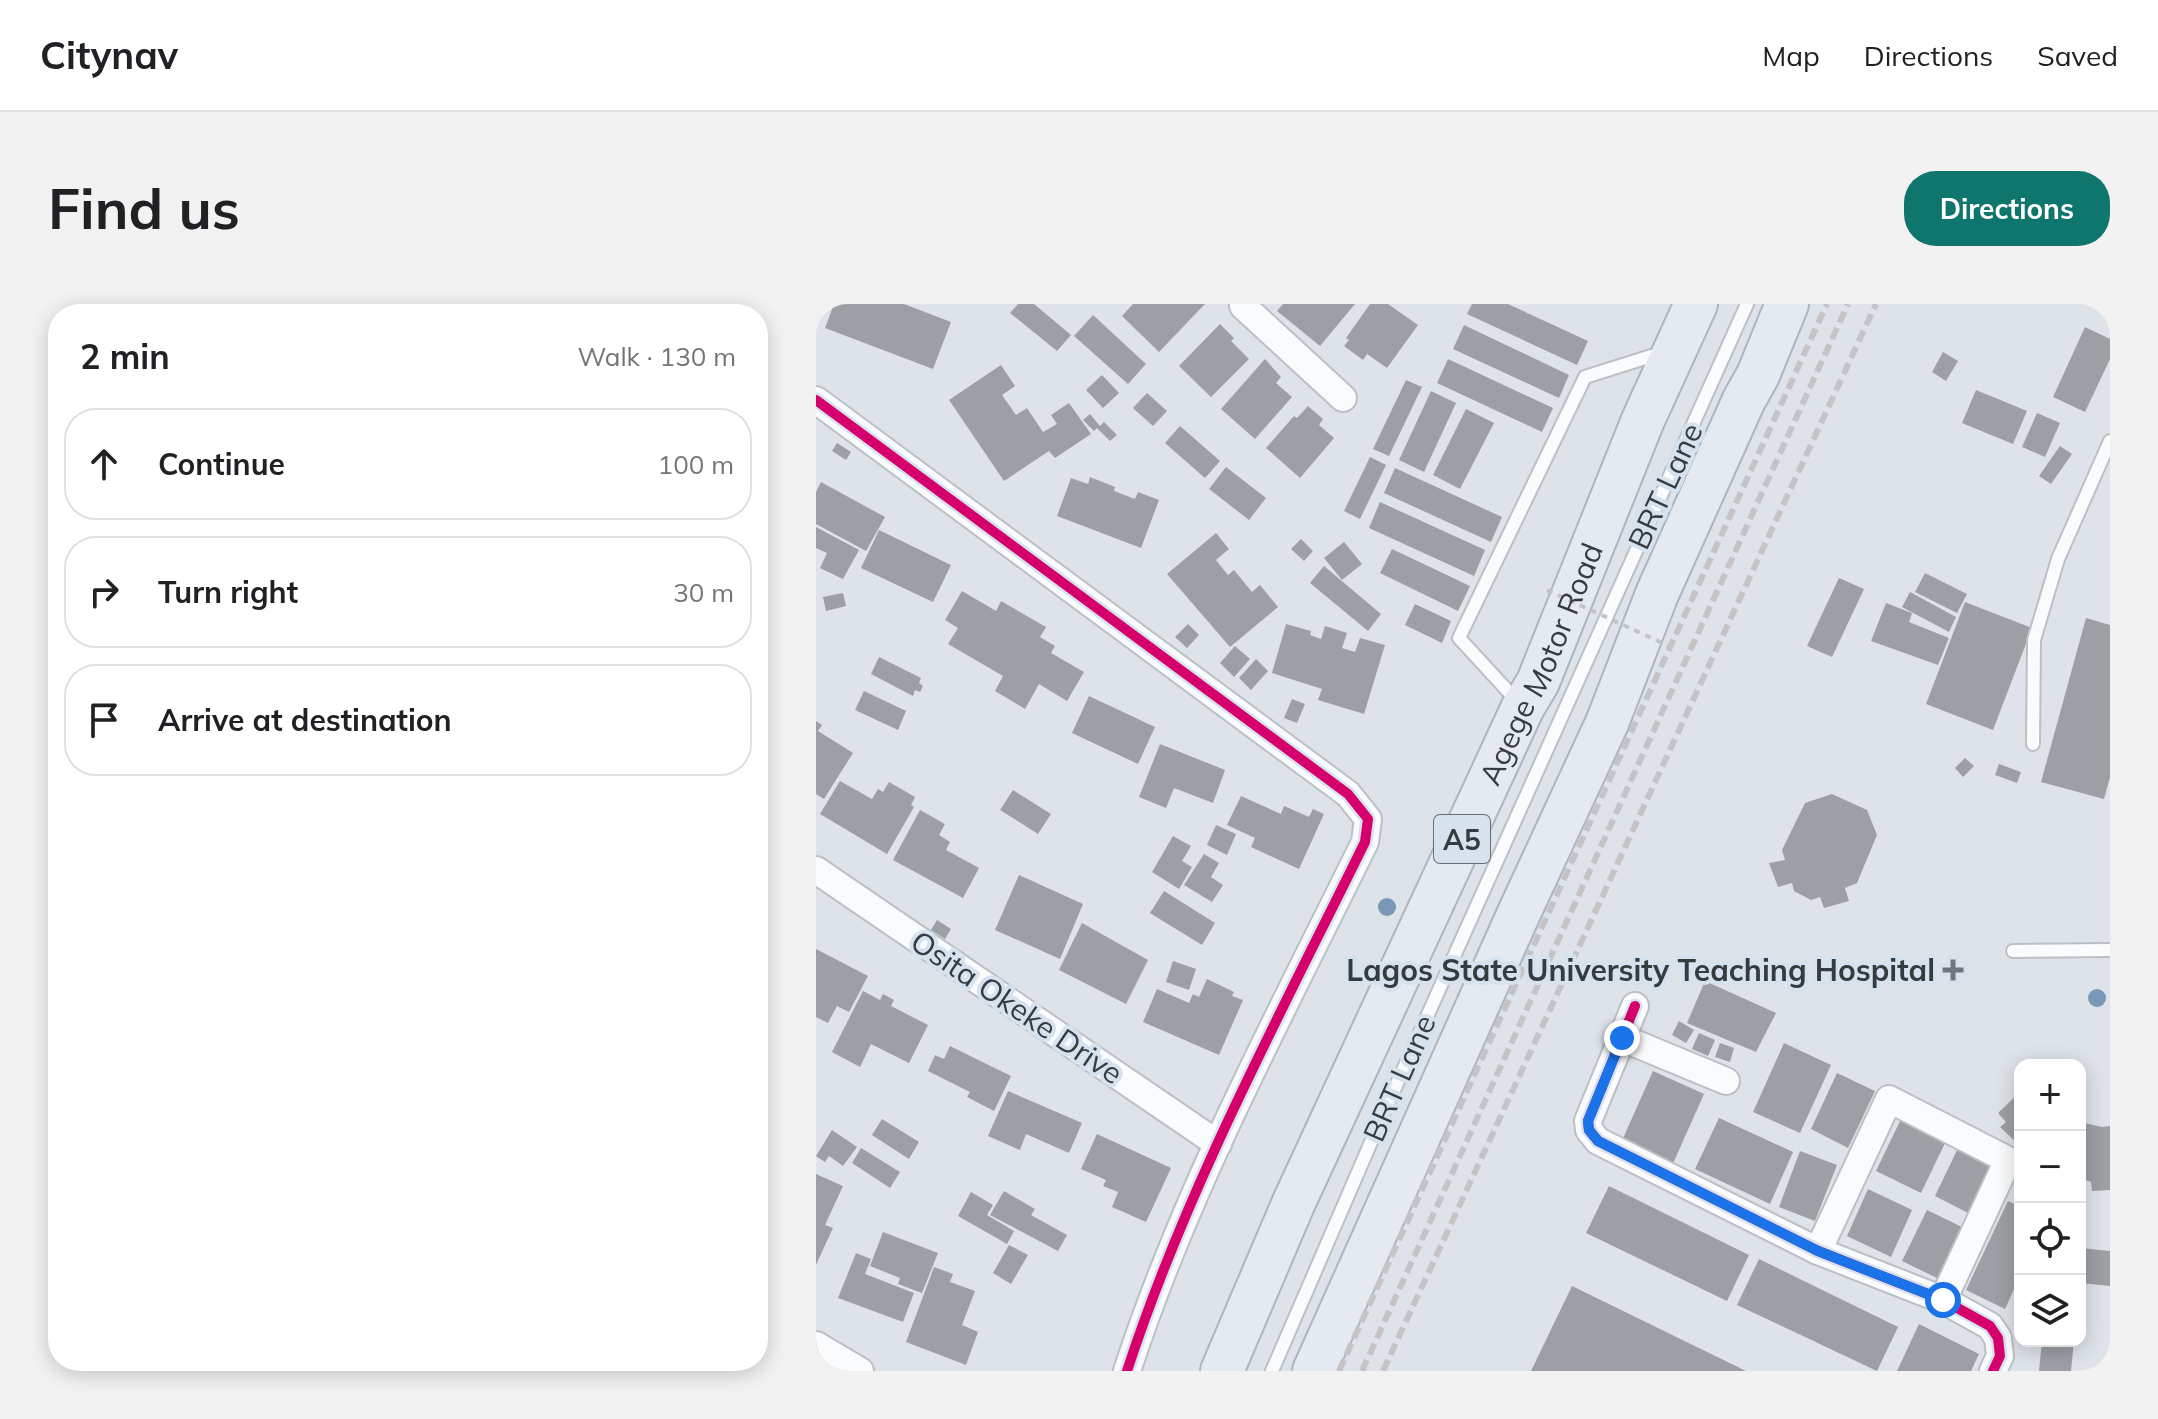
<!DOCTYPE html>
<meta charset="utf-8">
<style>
body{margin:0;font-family:Mulish,sans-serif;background:#f2f2f2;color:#202124}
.controls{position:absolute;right:24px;bottom:24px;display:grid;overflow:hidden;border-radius:16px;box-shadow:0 4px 20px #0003}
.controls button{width:72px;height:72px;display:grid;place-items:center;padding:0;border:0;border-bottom:2px solid #e0e0e0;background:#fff;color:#202124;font:40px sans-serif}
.stop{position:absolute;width:24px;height:24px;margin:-18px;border:6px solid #1a73e8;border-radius:50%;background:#fff}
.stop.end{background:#1a73e8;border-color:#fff;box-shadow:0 2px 8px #0008}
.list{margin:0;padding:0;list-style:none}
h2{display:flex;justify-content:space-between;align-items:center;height:104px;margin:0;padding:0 32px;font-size:34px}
h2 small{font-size:26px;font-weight:400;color:#757577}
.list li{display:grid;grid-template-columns:52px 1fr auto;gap:24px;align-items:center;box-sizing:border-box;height:112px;margin:0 16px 16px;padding:0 16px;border:2px solid #e0e0e0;border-radius:32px}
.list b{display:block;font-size:30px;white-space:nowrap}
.list em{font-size:26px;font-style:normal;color:#757577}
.icon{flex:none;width:44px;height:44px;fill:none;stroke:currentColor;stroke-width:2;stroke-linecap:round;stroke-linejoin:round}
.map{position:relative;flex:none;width:1294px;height:1067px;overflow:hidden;border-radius:32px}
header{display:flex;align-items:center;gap:48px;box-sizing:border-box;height:112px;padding:0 40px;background:#fff;border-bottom:2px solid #e0e0e0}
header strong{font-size:38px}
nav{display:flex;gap:44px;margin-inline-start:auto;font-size:28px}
.intro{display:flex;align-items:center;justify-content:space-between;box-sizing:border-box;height:192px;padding:0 48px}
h1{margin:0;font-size:56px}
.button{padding:20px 36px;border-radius:32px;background:#0f766e;color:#fff;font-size:28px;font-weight:700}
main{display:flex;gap:48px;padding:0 48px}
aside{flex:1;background:#fff;border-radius:32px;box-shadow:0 4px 20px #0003}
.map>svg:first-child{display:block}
.building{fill:#9ca0a5}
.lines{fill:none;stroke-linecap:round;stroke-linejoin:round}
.service-casing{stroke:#bbc0c5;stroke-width:16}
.minor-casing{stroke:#bbc0c5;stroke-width:30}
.trunk-casing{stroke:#acb6c1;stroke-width:46}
.service{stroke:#fafbfc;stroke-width:12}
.minor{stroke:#fafbfc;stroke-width:26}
.trunk{stroke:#e4eaf0;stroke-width:42}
.rail{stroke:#c4c4c6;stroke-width:6;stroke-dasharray:12 6;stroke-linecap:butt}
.path-bridge{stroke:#c2c3c6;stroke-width:4;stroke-dasharray:6 6;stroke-linecap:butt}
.cycleway-casing{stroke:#d7e2ef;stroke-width:15}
.cycleway{stroke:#d6006c;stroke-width:10}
.tree{fill:#7997b6}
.route{stroke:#1a73e8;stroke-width:10}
.poi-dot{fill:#70767b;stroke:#d7e2ef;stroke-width:3}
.labels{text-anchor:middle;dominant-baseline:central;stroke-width:8;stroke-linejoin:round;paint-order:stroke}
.shield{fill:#d7e2ef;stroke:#666d74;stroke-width:2}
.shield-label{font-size:28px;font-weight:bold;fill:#363b40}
.street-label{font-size:30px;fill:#363b40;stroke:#d7e2ef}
.poi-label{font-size:30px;font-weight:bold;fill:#363b40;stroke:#d7e2ef;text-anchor:end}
</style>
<header>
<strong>Citynav</strong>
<nav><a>Map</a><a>Directions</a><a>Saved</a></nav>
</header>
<div class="intro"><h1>Find us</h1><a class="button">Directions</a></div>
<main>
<aside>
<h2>2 min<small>Walk · 130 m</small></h2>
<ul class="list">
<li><svg class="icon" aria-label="ahead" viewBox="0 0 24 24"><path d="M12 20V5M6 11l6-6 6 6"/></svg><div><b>Continue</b></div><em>100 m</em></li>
<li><svg class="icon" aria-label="right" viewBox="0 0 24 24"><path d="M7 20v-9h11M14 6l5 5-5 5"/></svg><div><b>Turn right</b></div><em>30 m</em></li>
<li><svg class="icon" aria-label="arrive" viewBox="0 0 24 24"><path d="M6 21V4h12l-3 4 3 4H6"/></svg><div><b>Arrive at destination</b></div></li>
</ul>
</aside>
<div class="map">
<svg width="1294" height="1067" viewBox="0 0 1294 1067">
<rect width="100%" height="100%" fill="#dde3e9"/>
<!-- building -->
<g class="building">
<path d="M 18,0 L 88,0 L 135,18 L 117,65 L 9,24 Z"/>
<path d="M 202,0 L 218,0 L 255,31 L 241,47 L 194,9 Z"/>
<path d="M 317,0 L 389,0 L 343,48 L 306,12 Z"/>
<path d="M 467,0 L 539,0 L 504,42 L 461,7 Z"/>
<path d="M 554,0 L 572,0 L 602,21 L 571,64 L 551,50 L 547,56 L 528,42 L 533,36 L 530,34 Z"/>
<path d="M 656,0 L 692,0 L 772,37 L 761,61 L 651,10 Z"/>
<path d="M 277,11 L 330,60 L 312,80 L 258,32 Z"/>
<path d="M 404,20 L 418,34 L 415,37 L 433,55 L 395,93 L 363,62 Z"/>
<path d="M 648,21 L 753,71 L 743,94 L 637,45 Z"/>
<path d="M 1269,23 L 1294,35 L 1294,55 L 1269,108 L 1237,93 Z"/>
<path d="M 1127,48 L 1142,57 L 1130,77 L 1116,68 Z"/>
<path d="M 449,55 L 465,73 L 460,79 L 476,93 L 439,135 L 405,105 Z"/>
<path d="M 632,55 L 737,104 L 726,128 L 621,79 Z"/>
<path d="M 185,61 L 199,82 L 186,91 L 200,111 L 211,104 L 227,128 L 241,120 L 235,111 L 253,99 L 275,130 L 239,154 L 233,147 L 188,177 L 133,96 Z"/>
<path d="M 286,71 L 303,89 L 287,104 L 270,86 Z"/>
<path d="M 590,76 L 606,83 L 573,152 L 557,145 Z"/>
<path d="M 1160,86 L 1211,107 L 1197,140 L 1146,119 Z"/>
<path d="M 615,87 L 640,99 L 608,168 L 583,156 Z"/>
<path d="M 331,89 L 351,107 L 337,122 L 317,104 Z"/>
<path d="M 492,102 L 507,115 L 503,121 L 518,134 L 484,174 L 450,144 L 478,112 L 481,114 Z"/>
<path d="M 650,105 L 678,119 L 644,185 L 617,171 Z"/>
<path d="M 1221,109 L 1244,119 L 1229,153 L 1206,143 Z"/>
<path d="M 274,110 L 284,122 L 288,118 L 301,131 L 294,137 L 281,124 L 278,127 L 267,116 Z"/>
<path d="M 364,122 L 404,157 L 389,174 L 349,139 Z"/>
<path d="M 21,139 L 35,148 L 30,156 L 16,147 Z"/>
<path d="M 1244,142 L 1256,150 L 1235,180 L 1223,172 Z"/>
<path d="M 554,153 L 570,161 L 544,215 L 528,207 Z"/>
<path d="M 410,163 L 450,194 L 433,216 L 393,185 Z"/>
<path d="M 579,164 L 686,213 L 675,238 L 568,189 Z"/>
<path d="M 274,173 L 299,183 L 298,187 L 319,195 L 322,188 L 343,196 L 325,244 L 241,212 L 255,174 L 272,180 Z"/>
<path d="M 5,178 L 69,213 L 50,247 L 0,220 L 0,188 Z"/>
<path d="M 564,198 L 669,246 L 658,272 L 553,224 Z"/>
<path d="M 0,223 L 43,246 L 27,275 L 4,264 L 11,249 L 0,244 Z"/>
<path d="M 63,226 L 135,261 L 117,298 L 45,264 Z"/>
<path d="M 400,229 L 413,245 L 400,256 L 412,271 L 418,266 L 436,288 L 444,281 L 462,303 L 414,343 L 351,270 Z"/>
<path d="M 485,235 L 497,247 L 488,257 L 475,245 Z"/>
<path d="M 528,238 L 546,260 L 526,276 L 508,254 Z"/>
<path d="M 576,245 L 654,282 L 642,307 L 564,269 Z"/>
<path d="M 508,262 L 565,310 L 552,327 L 494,279 Z"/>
<path d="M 1109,269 L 1151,290 L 1141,309 L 1099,288 Z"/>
<path d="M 1023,274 L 1048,285 L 1016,353 L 991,342 Z"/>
<path d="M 146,287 L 180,307 L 185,297 L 230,323 L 224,333 L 239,342 L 235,349 L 268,368 L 251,397 L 223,380 L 209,405 L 179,387 L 187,372 L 132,340 L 142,324 L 129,316 Z"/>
<path d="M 1094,288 L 1140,313 L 1133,328 L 1086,303 Z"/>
<path d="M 27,289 L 30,302 L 10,307 L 7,293 Z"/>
<path d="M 1149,298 L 1216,324 L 1177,426 L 1110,400 Z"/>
<path d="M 1070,299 L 1096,309 L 1093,318 L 1133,334 L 1122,361 L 1055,337 Z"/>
<path d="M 599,300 L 635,317 L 626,339 L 589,321 Z"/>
<path d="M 1270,314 L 1294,321 L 1294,473 L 1288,495 L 1225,478 Z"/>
<path d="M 372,320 L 383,331 L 371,344 L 359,333 Z"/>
<path d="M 470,320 L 495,327 L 494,331 L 505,335 L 509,322 L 531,329 L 526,344 L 539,348 L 544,334 L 569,341 L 548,410 L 502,396 L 506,385 L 456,369 Z"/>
<path d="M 419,342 L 434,355 L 418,373 L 404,359 Z"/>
<path d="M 63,353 L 105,374 L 103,379 L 107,382 L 104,388 L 99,386 L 97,392 L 55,370 Z"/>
<path d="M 440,355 L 452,367 L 435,386 L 423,374 Z"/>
<path d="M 48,387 L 90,407 L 82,426 L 39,406 Z"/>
<path d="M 273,392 L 339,423 L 322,460 L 256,429 Z"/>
<path d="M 476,395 L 489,400 L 481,419 L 468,414 Z"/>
<path d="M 0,417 L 6,421 L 2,427 L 37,449 L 8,495 L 0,490 Z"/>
<path d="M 344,440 L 409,466 L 397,499 L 358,484 L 350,504 L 323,493 Z"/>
<path d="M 1149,454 L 1158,462 L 1147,473 L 1139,464 Z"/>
<path d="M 1183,460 L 1205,468 L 1201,479 L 1179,471 Z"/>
<path d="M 24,477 L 56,495 L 62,485 L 67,488 L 73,478 L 99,493 L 95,501 L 98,503 L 71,550 L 4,510 Z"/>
<path d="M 197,486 L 235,510 L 222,530 L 184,506 Z"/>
<path d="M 1016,490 L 1051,506 L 1061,531 L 1041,579 L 1029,584 L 1033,597 L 1008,604 L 1004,593 L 995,596 L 978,587 L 976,579 L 962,583 L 953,559 L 969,556 L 966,546 L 989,499 Z"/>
<path d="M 425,492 L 465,510 L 468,502 L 493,513 L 497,505 L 508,510 L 483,565 L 435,543 L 439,534 L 411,521 Z"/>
<path d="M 104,506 L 129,520 L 123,531 L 134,538 L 130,546 L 163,564 L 147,594 L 77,556 Z"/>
<path d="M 400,521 L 420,530 L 411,551 L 391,541 Z"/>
<path d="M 357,532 L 375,542 L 366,557 L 376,563 L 363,585 L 336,568 Z"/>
<path d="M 388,550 L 403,559 L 395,573 L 407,581 L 396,598 L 368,581 Z"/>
<path d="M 203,571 L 267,600 L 244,655 L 179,626 Z"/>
<path d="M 348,587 L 399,619 L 386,641 L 334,609 Z"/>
<path d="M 121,616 L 135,625 L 129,635 L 115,626 Z"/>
<path d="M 266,619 L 332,656 L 310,700 L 243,666 Z"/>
<path d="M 0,645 L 52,672 L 33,708 L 21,702 L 12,719 L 0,713 Z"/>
<path d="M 357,657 L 380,665 L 373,686 L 350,678 Z"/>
<path d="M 391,675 L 418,688 L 416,692 L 427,696 L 403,751 L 327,718 L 341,685 L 373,699 L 377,690 L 383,693 Z"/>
<path d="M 889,677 L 960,709 L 940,748 L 871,719 Z"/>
<path d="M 47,687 L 64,696 L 67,690 L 78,696 L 75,702 L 112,721 L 93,759 L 55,740 L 44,763 L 16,748 Z"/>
<path d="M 863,717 L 878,726 L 870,739 L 856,731 Z"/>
<path d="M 883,729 L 899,736 L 892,752 L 876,745 Z"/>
<path d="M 904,739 L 918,744 L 914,758 L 899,753 Z"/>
<path d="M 968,739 L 1015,761 L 984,829 L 937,808 Z"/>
<path d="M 134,742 L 195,772 L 178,807 L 151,793 L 154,788 L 112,767 L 119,751 L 128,755 Z"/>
<path d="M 837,767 L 888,790 L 855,864 L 804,841 Z"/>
<path d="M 1021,769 L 1059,787 L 1032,844 L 995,825 Z"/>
<path d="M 192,787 L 266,819 L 253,849 L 210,830 L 204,846 L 172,832 Z"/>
<path d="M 1204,788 L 1204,842 L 1184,823 L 1190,818 L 1182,809 Z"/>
<path d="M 903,814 L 977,848 L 954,900 L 879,865 Z"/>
<path d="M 66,815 L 103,838 L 93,855 L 56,831 Z"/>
<path d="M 1085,815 L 1130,837 L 1105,889 L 1060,867 Z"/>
<path d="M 1264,818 L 1286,823 L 1294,822 L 1294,886 L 1276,887 L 1275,878 L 1264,874 Z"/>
<path d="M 16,826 L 41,843 L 27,862 L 13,852 L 9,858 L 0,852 Z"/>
<path d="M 281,830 L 355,864 L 330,918 L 296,903 L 302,888 L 287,882 L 290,876 L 265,865 Z"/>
<path d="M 1143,842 L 1176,859 L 1152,909 L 1119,892 Z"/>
<path d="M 45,844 L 84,868 L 74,884 L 36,859 Z"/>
<path d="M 984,847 L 1021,861 L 999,917 L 963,903 Z"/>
<path d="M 0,870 L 27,882 L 9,921 L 17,924 L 0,961 Z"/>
<path d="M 793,882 L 933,951 L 911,997 L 770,929 Z"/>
<path d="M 1052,885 L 1096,906 L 1075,953 L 1031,932 Z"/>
<path d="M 188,887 L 219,905 L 215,911 L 251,931 L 242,947 L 174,911 Z"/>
<path d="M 155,888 L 177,901 L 171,911 L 198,927 L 191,940 L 142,912 Z"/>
<path d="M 1192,897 L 1204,903 L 1204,972 L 1189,1005 L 1150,986 Z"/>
<path d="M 1111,906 L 1148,924 L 1123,975 L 1086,957 Z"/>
<path d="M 67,928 L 122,949 L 106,989 L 82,980 L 84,974 L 54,962 Z"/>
<path d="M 193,941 L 212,951 L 195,980 L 177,969 Z"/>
<path d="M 1264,944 L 1294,947 L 1294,982 L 1264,979 Z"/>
<path d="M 40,949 L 55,955 L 49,970 L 98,989 L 87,1018 L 22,994 Z"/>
<path d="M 943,955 L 1082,1023 L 1061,1067 L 921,1001 Z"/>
<path d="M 118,963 L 137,970 L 134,978 L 159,987 L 146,1021 L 162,1028 L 150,1061 L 90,1038 Z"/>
<path d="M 756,982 L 930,1067 L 715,1067 Z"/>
<path d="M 1103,1020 L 1163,1050 L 1155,1067 L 1081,1067 Z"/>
<path d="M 1226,1037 L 1258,1037 L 1255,1067 L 1223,1067 Z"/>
</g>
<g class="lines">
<!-- service casing -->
<g class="service-casing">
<g id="service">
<path d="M 702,398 L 643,334 L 769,73 L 845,49"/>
<path d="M 1217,440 L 1218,336 L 1242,255 L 1294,137"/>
<path d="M 1197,647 L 1294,646"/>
<path d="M 456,1067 L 565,815 L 931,0"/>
</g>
</g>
<!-- minor casing -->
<g class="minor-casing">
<g id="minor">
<path d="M 428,0 L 427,2 L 527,94"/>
<path d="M 0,96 L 532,490 L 552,515 L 549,538 C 464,711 371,883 311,1067"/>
<path d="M 0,566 L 402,840"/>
<path d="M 819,702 L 772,817 L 773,826 L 782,837 L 1002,947 L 1127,996 L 1174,1022 L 1182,1034 L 1184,1052 L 1177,1067"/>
<path d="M 806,734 L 910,777"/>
<path d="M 1002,947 L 1073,795 L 1192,856 L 1127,996"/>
<path d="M 0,1041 L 44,1067"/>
</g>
</g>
<!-- trunk casing -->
<g class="trunk-casing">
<g id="trunk">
<path id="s1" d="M 406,1067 L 478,898 L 707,403 L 722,378 L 827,116 L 880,0"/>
<path d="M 498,1067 L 703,609 L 791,419 L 841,290 L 928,96 L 942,71 L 971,0"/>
</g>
</g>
<!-- service -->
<use href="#service" class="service"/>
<!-- minor -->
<use href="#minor" class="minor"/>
<!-- trunk -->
<use href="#trunk" class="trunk"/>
<!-- rail -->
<g class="rail">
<path d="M 523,1067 L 1011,0"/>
<path d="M 546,1067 L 1032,0"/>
<path d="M 567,1067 L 1060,0"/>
</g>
<!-- path-bridge -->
<path class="path-bridge" d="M 731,286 L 853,342"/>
<!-- cycleway casing -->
<g class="cycleway-casing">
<g id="cycleway">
<path d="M 0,96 L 532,490 L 552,515 L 549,538 C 464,711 371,883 311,1067"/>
<path d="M 819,702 L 772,817 L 773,826 L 782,837 L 1002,947 L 1127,996 L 1174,1022 L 1182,1034 L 1184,1052 L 1177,1067"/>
</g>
</g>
<!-- cycleway -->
<use href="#cycleway" class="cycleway"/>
</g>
<!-- trees -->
<g class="tree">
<circle cx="571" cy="603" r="9"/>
<circle cx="1281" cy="694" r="9"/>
</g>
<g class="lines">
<!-- route -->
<path class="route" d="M 806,734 L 772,817 L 773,826 L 782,837 L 1002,947 L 1127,996"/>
</g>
<!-- markers -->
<path class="poi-dot" d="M1133 654h8v8h8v8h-8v8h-8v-8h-8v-8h8z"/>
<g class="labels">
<!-- shield labels -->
<rect class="shield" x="618" y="511" width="56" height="48" rx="6"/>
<g class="shield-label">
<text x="646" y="535">A5</text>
</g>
<!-- street labels -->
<g class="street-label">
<text transform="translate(849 182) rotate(-65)">BRT Lane</text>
<text stroke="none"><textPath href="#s1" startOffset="776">Agege Motor Road</textPath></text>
<text transform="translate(201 703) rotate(34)">Osita Okeke Drive</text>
<text transform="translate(583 774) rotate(-66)">BRT Lane</text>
</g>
<!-- poi labels -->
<g class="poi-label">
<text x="1119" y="666">Lagos State University Teaching Hospital</text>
</g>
</g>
</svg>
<div class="controls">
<button>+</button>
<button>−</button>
<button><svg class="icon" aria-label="locate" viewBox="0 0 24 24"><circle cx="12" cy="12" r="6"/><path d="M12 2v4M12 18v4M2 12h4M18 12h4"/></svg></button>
<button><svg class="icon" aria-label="layers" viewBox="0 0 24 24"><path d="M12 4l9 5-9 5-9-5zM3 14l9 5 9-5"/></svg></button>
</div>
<div class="stop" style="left:1127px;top:996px"></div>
<div class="stop end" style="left:806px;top:734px"></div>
</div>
</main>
